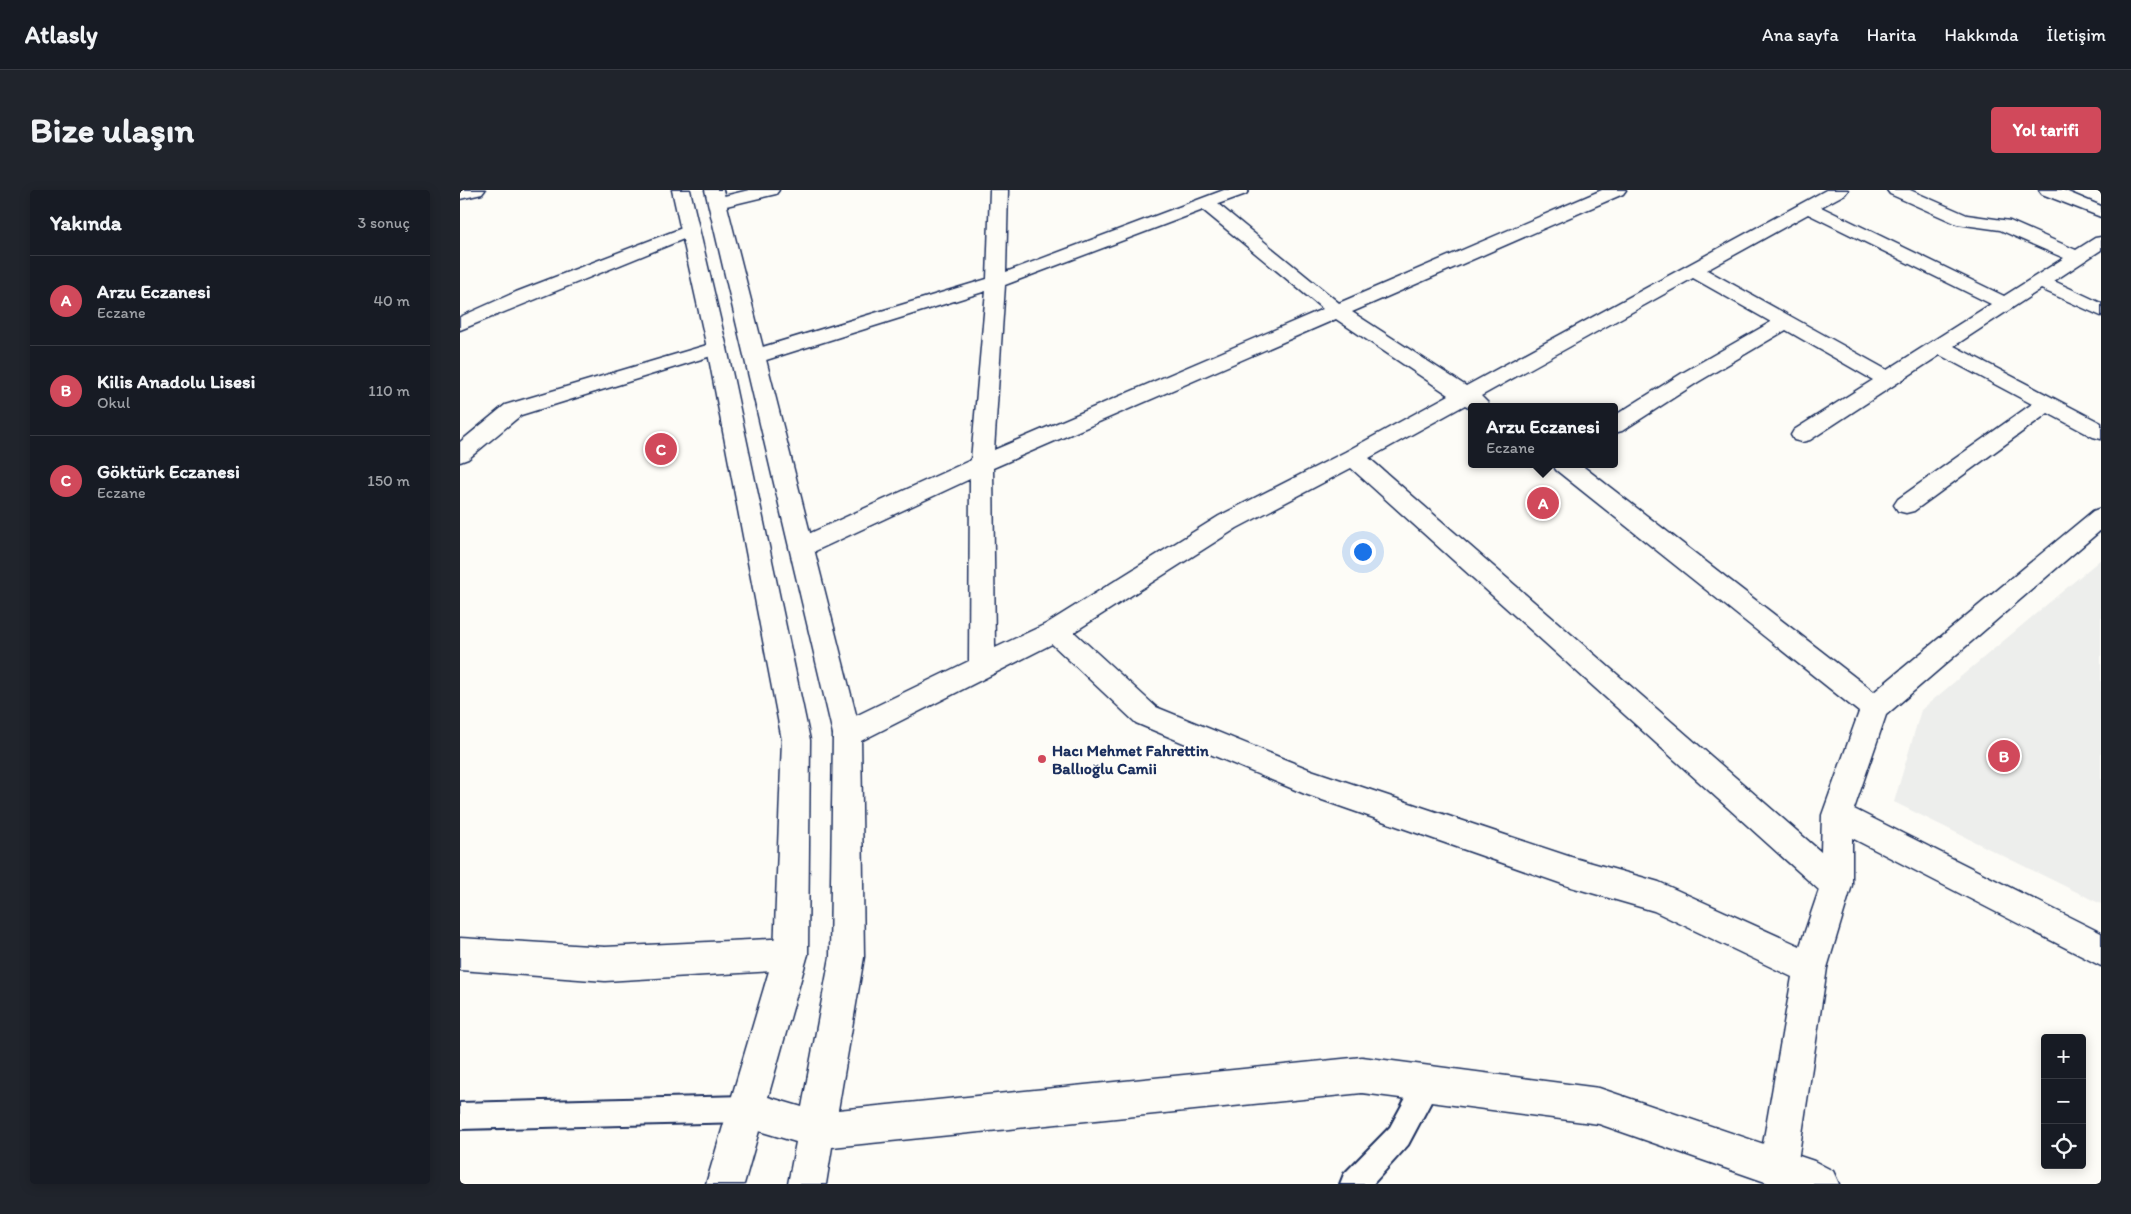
<!DOCTYPE html>
<html lang="tr">
<meta charset="utf-8">
<style>
body{margin:0;font-family:Itim,sans-serif;background:#20242c;color:#f1f3f6}
.controls{position:absolute;right:15px;bottom:15px;display:grid;overflow:hidden;border-radius:5px;box-shadow:0 2px 12px #0003}
.controls button{width:45px;height:45px;display:grid;place-items:center;padding:0;border:0;border-bottom:1px solid #363941;background:#171b24;color:#f1f3f6;font:25px sans-serif}
.you{position:absolute;left:902px;top:361px;width:18px;height:18px;margin:-12px;border:4px solid #fff;border-radius:50%;background:#1a73e8;box-shadow:0 0 0 8px #1a73e833}
.badge{display:grid;place-items:center;width:32px;height:32px;border-radius:50%;background:#d1495b;color:#fff;font-size:16px;font-weight:700}
.pin{position:absolute;translate:-50% -50%;border:2px solid #fff;box-shadow:0 1px 5px #0006}
.popup{position:absolute;left:1008px;top:213px;width:150px;height:65px;box-sizing:border-box;display:grid;place-content:center;border-radius:5px;background:#171b24;filter:drop-shadow(0 1px 4px #0005);font-size:16px;white-space:nowrap;color:#9ea1a6}
.popup b{font-size:19px;color:#f1f3f6}
.popup::after{content:'';position:absolute;left:50%;top:100%;margin-left:-10px;border:10px solid transparent;border-top-color:#171b24}
.list{margin:0;padding:0;list-style:none}
h2{display:flex;justify-content:space-between;align-items:center;height:65px;margin:0;padding:0 20px;font-size:21px}
h2 small{font-size:16px;font-weight:400;color:#9ea1a6}
.list li{display:grid;grid-template-columns:32px 1fr auto;gap:15px;align-items:center;box-sizing:border-box;height:90px;padding:0 20px;border-top:1px solid #363941}
.list b{display:block;font-size:19px;white-space:nowrap}
.list p{margin:0;font-size:16px;white-space:nowrap;color:#9ea1a6}
.list em{font-size:16px;font-style:normal;color:#9ea1a6}
.icon{flex:none;width:28px;height:28px;fill:none;stroke:currentColor;stroke-width:2;stroke-linecap:round;stroke-linejoin:round}
.map{position:relative;flex:none;width:1641px;height:994px;overflow:hidden;border-radius:5px}
header{display:flex;align-items:center;gap:30px;box-sizing:border-box;height:70px;padding:0 25px;background:#171b24;border-bottom:1px solid #363941}
header strong{font-size:24px}
nav{display:flex;gap:28px;margin-inline-start:auto;font-size:18px}
.intro{display:flex;align-items:center;justify-content:space-between;box-sizing:border-box;height:120px;padding:0 30px}
h1{margin:0;font-size:35px}
.button{padding:12px 22px;border-radius:5px;background:#d1495b;color:#fff;font-size:18px;font-weight:700}
main{display:flex;gap:30px;padding:0 30px}
aside{flex:1;background:#171b24;border-radius:5px;box-shadow:0 2px 12px #0003}
.map>svg:first-child{display:block}
.built{fill:#edeeec}
.lines{fill:none;stroke-linecap:round;stroke-linejoin:round}
.lane-casing{stroke:#1b2f5e;stroke-width:4}
.street-casing{stroke:#1b2f5e;stroke-width:3}
.secondary-casing{stroke:#1b2f5e;stroke-width:3}
.lane{fill:#fdfcf7;fill-rule:evenodd}
.street{fill:#fdfcf7;fill-rule:evenodd}
.secondary{fill:#fdfcf7;fill-rule:evenodd}
.poi-dot{fill:#d1495b;stroke:#fdfcf7;stroke-width:2}
.labels{text-anchor:middle;dominant-baseline:central;stroke-width:4;stroke-linejoin:round;paint-order:stroke}
.poi-label{font-size:16px;font-weight:bold;fill:#1b2f5e;stroke:#fdfcf7;text-anchor:start}
</style>
<header>
<strong>Atlasly</strong>
<nav><a>Ana sayfa</a><a>Harita</a><a>Hakkında</a><a>İletişim</a></nav>
</header>
<div class="intro"><h1>Bize ulaşın</h1><a class="button">Yol tarifi</a></div>
<main>
<aside>
<h2>Yakında<small>3 sonuç</small></h2>
<ul class="list">
<li><span class="badge">A</span><div><b>Arzu Eczanesi</b><p>Eczane</p></div><em>40 m</em></li>
<li><span class="badge">B</span><div><b>Kilis Anadolu Lisesi</b><p>Okul</p></div><em>110 m</em></li>
<li><span class="badge">C</span><div><b>Göktürk Eczanesi</b><p>Eczane</p></div><em>150 m</em></li>
</ul>
</aside>
<div class="map">
<svg width="1641" height="994" viewBox="0 0 1641 994">
<rect width="100%" height="100%" fill="#fdfcf7"/>
<filter id="ink" filterUnits="userSpaceOnUse"><feTurbulence type="fractalNoise" baseFrequency=".02" numOctaves="2"/><feDisplacementMap in="SourceGraphic" scale="10" xChannelSelector="R" yChannelSelector="G"/><feConvolveMatrix kernelMatrix="1 2 1 2 8 2 1 2 1" color-interpolation-filters="sRGB"/></filter>
<g filter="url(#ink)">
<!-- built -->
<path class="built" d="M 1641,369 L 1641,714 L 1434,612 L 1461,520 Z"/>
<g class="lines">
<!-- lane casing -->
<g class="lane-casing">
<g id="lane">
<path d="M 968,880 L 977,884 L 981,893 L 948,955 L 913,994 L 880,994 L 884,984 L 930,937 L 959,884 Z"/>
<path d="M 285,906 L 294,910 L 298,919 L 294,928 L 285,932 L 0,939 L 0,913 Z"/>
</g>
</g>
<!-- street casing -->
<g class="street-casing">
<g id="street">
<path d="M 0,0 L 25,0 L 22,4 L 0,9 Z"/>
<path d="M 289,0 L 319,0 L 316,4 L 258,18 L 252,17 L 249,13 L 252,9 Z"/>
<path d="M 530,0 L 548,0 L 546,82 L 764,0 L 789,0 L 786,4 L 758,14 L 879,113 L 1142,0 L 1166,0 L 1163,4 L 892,122 L 1006,196 L 1366,0 L 1388,0 L 1385,4 L 1361,17 L 1544,106 L 1604,68 L 1540,40 L 1497,34 L 1430,4 L 1427,0 L 1450,0 L 1507,25 L 1550,31 L 1616,60 L 1635,48 L 1641,47 L 1641,60 L 1594,91 L 1641,113 L 1641,126 L 1581,99 L 1494,156 L 1641,233 L 1641,249 L 1633,247 L 1588,223 L 1454,321 L 1446,323 L 1438,321 L 1434,315 L 1438,309 L 1572,214 L 1480,165 L 1350,250 L 1342,252 L 1334,250 L 1331,245 L 1334,240 L 1413,190 L 1326,140 L 1238,192 L 1162,241 L 1154,243 L 1154,226 L 1224,182 L 1311,132 L 1233,88 L 1021,206 L 1028,213 L 1025,217 L 1012,217 L 1012,219 L 1005,215 L 909,268 L 1361,662 L 1362,625 L 1399,522 L 1096,280 L 1093,274 L 1120,274 L 1414,502 L 1633,321 L 1641,318 L 1641,340 L 1426,525 L 1394,619 L 1641,743 L 1641,776 L 1392,648 L 1392,695 L 1367,778 L 1337,977 L 1331,990 C 1321,994 1315,994 1305,990 L 1299,977 L 1332,787 L 1194,721 L 1111,697 L 845,604 L 676,533 L 592,454 L 397,553 L 387,556 L 377,553 L 373,544 L 377,535 L 509,471 L 510,289 L 351,363 L 342,366 L 333,363 L 330,357 L 333,351 L 511,270 L 526,101 L 303,171 L 296,172 L 289,171 L 286,166 L 289,161 L 527,89 ZM 743,20 L 863,119 L 534,260 L 545,95 ZM 1348,24 L 1531,114 L 1427,180 L 1247,80 ZM 876,129 L 989,205 L 885,262 L 759,326 L 586,434 L 535,458 L 533,278 ZM 891,278 L 1359,700 L 1340,756 L 1199,692 L 1111,667 L 851,580 L 696,517 L 614,442 L 777,338 Z"/>
<path d="M 1579,0 L 1603,0 L 1641,16 L 1641,27 L 1582,4 Z"/>
<path d="M 230,35 L 236,36 L 239,40 L 236,44 L 0,140 L 0,127 L 56,102 Z"/>
<path d="M 257,152 L 264,154 L 267,158 L 264,162 L 61,225 L 8,269 L 0,272 L 0,252 L 45,215 Z"/>
<path d="M 0,748 L 145,757 L 331,748 L 343,752 L 348,764 L 343,776 L 331,780 L 145,791 L 0,780 Z"/>
</g>
</g>
<!-- secondary casing -->
<g class="secondary-casing">
<path id="secondary" d="M 212,0 L 230,0 L 267,158 L 350,550 L 348,764 L 308,907 L 342,917 L 370,767 L 373,544 L 245,0 L 263,0 L 401,544 L 404,767 L 378,920 L 902,867 L 1139,898 L 1354,971 L 1373,981 L 1379,994 L 1311,994 L 1139,934 L 902,903 L 372,957 L 366,994 L 328,994 L 336,952 L 299,941 L 284,994 L 246,994 L 314,764 L 322,550 L 247,158 Z"/>
</g>
<!-- lane -->
<use href="#lane" class="lane"/>
<!-- street -->
<use href="#street" class="street"/>
<!-- secondary -->
<use href="#secondary" class="secondary"/>
</g>
</g>
<!-- markers -->
<circle class="poi-dot" cx="582" cy="569" r="5"/>
<g class="labels">
<!-- poi labels -->
<g class="poi-label">
<text x="592" y="560">Hacı Mehmet Fahrettin<tspan x="592" dy="18">Ballıoğlu Camii</tspan></text>
</g>
</g>
</svg>
<div class="controls">
<button>+</button>
<button>−</button>
<button><svg class="icon" aria-label="locate" viewBox="0 0 24 24"><circle cx="12" cy="12" r="6"/><path d="M12 2v4M12 18v4M2 12h4M18 12h4"/></svg></button>
</div>
<div class="you"></div>
<div class="pin badge" style="left:1083px;top:313px">A</div>
<div class="popup"><b>Arzu Eczanesi</b>Eczane</div>
<div class="pin badge" style="left:1544px;top:566px">B</div>
<div class="pin badge" style="left:201px;top:259px">C</div>
</div>
</main>
